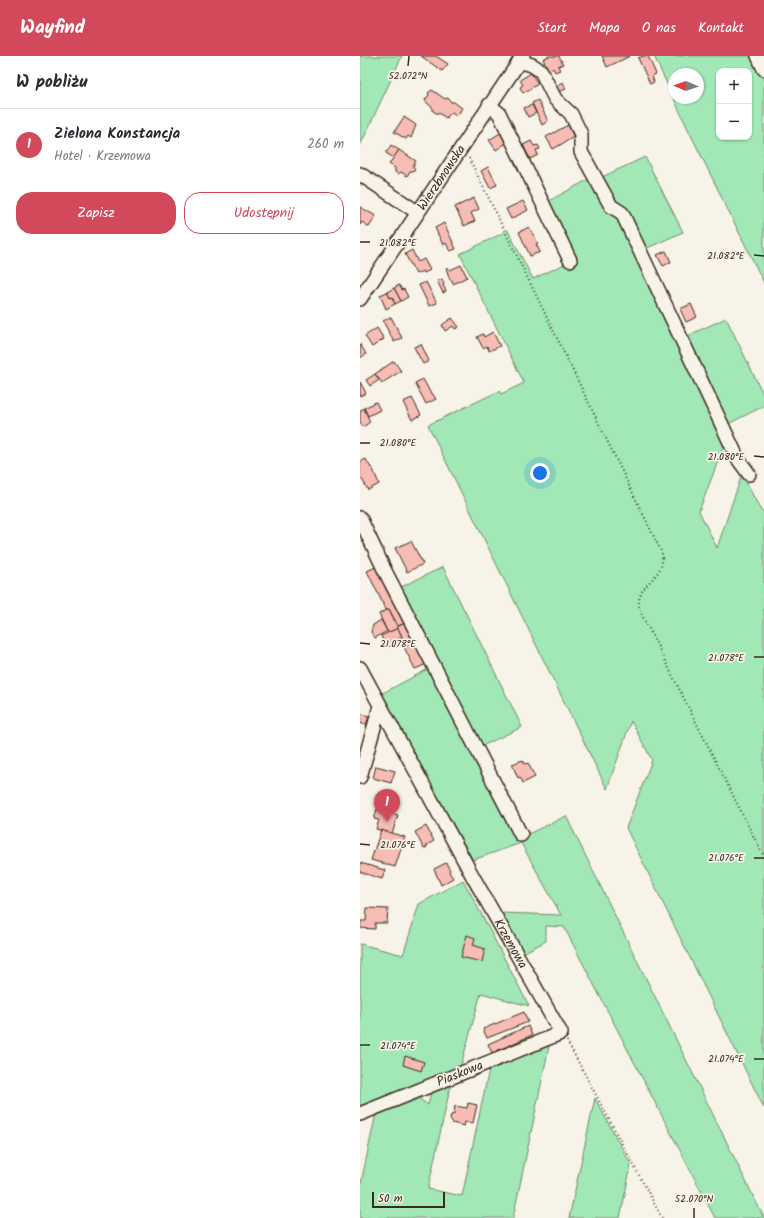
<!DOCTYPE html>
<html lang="pl">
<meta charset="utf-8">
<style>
body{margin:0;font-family:Kalam,sans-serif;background:#f2f2f3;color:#2b2b33}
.controls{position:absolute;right:12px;top:12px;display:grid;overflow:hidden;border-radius:8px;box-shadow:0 1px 3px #0004}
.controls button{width:36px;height:36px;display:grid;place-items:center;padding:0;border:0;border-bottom:1px solid #e1e1e2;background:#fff;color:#2b2b33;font:20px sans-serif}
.compass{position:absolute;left:308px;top:12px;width:36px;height:36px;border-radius:50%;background:#fff;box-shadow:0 1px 3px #0004;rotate:272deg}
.scale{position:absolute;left:12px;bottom:10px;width:73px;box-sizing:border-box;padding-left:4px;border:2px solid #3b2a1e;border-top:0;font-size:11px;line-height:14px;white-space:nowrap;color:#3b2a1e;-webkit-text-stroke:3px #f7f3e8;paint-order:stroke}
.you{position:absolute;left:180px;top:417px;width:14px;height:14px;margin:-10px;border:3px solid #fff;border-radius:50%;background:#1a73e8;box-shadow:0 0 0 6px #1a73e833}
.badge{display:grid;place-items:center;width:26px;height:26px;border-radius:50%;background:#d1495b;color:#fff;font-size:13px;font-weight:700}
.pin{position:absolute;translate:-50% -33px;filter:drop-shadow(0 1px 2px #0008)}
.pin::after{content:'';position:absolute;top:21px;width:14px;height:12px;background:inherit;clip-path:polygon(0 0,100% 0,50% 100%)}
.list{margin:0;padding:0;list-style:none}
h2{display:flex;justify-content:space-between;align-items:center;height:52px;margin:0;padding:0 16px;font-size:17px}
h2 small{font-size:13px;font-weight:400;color:#7c7c81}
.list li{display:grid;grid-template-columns:26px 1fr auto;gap:12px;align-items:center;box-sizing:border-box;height:72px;padding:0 16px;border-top:1px solid #e1e1e2}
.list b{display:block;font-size:15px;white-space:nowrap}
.list p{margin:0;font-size:13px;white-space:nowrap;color:#7c7c81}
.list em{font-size:13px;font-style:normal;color:#7c7c81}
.actions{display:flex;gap:8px;padding:12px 16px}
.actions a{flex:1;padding:9px 0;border:1px solid #d1495b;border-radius:16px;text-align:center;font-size:14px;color:#d1495b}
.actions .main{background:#d1495b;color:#fff}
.map{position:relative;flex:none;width:404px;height:1162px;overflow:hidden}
header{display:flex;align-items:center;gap:24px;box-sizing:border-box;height:56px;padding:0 20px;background:#d1495b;color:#fff}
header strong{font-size:19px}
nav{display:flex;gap:22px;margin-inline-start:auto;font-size:14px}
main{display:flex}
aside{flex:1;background:#fff}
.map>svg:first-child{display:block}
.green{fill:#a1e8b6;stroke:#6e896a;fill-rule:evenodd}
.building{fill:#f7bcb3;stroke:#3b2a1e}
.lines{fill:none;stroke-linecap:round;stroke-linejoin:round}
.minor-casing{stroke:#3b2a1e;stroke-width:16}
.path{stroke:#3b2a1e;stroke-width:2;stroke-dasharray:1 3;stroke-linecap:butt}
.minor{stroke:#f7f3e8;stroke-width:13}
.ticks{fill:none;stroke:#3b2a1e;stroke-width:1.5}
.labels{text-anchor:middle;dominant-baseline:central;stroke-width:3.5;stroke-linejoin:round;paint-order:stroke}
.street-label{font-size:13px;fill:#3b2a1e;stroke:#f7f3e8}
.ticks-label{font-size:10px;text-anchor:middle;fill:#3b2a1e;stroke:#f7f3e8;stroke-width:3.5;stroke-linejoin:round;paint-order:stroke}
</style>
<header>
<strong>Wayfind</strong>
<nav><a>Start</a><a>Mapa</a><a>O nas</a><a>Kontakt</a></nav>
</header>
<main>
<aside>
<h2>W pobliżu<small></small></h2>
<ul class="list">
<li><span class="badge">1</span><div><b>Zielona Konstancja</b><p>Hotel · Krzemowa</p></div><em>260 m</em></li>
</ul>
<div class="actions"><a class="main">Zapisz</a><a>Udostępnij</a></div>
</aside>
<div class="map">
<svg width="404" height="1162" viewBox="0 0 404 1162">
<rect width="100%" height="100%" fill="#f7f3e8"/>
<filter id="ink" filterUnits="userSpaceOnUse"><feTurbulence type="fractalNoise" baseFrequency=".025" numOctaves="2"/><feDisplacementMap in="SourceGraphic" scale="8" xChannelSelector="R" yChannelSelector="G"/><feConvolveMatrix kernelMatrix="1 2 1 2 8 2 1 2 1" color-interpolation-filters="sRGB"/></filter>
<g filter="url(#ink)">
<!-- green -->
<g class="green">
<path d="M 0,0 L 42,0 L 0,90 Z"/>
<path d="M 294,0 L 394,0 L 404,19 L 404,227 L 328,73 ZM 359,15 L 389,15 L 389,81 L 359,81 ZM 314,18 L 338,18 L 338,42 L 314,42 Z"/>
<path d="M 285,101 L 323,176 L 283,194 L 252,146 L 240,122 Z"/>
<path d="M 231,122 L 256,158 L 367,382 L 339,455 L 357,492 L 382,418 L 401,455 L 404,455 L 404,1052 L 266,772 L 292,704 L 271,665 L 247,733 L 68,369 L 139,335 L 141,338 L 164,327 L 100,198 L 141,178 L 147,173 L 173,223 L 215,203 L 187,146 Z"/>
<path d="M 366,262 L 404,340 L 404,350 L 368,368 L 325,281 Z"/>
<path d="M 83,511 L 162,671 L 122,690 L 41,531 Z"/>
<path d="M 72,611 L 164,780 L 206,760 L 404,1162 L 355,1162 L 204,871 L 186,870 L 186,885 L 163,897 L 141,857 L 201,859 L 161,787 L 113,804 L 21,638 Z"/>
<path d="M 103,824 L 113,842 L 169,950 L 121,937 L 100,1013 L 0,1054 L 0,888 L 43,899 L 59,848 Z"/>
<path d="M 190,986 L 153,1162 L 0,1162 L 0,1132 L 16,1057 L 57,1041 L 68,1049 L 72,1032 L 92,1023 L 68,1133 L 102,1140 L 130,1009 Z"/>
<path d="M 235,1042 L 271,1109 L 260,1162 L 209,1162 Z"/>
</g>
<!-- building -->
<g class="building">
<path d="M 61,0 L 76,0 L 88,8 L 82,15 Z"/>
<path d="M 189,0 L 199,0 L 203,8 L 198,10 L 200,14 L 195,16 L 193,12 L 189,15 L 183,3 Z"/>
<path d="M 242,0 L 270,0 L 247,11 Z"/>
<path d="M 283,0 L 288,0 L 296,18 L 292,20 L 294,26 L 290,28 L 278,2 Z"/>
<path d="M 171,17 L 178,28 L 163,37 L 160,31 L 163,29 L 160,24 Z"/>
<path d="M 203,26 L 206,33 L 198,36 L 195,30 Z"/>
<path d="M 72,34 L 85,43 L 88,42 L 91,46 L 94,46 L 102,52 L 97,60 L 92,56 L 86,62 L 79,57 L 76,57 L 73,55 L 73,52 L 66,46 L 65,44 L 69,39 L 68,37 Z"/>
<path d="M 178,44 L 188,65 L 182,69 L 172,47 Z"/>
<path d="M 172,49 L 176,57 L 168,61 L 164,52 Z"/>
<path d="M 44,61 L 56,69 L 51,82 L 48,80 L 46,83 L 34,76 Z"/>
<path d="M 208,69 L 214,81 L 193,93 L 186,81 Z"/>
<path d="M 142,76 L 148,86 L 136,94 L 129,84 Z"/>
<path d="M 171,85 L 174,90 L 178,89 L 180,93 L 176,94 L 178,99 L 170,103 L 163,89 Z"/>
<path d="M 31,89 L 39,94 L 34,102 L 26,97 Z"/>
<path d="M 39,94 L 56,105 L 53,110 L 55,113 L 53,115 L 50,115 L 47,120 L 41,116 L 38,118 L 35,116 L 35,112 L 29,108 Z"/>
<path d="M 128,111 L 137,129 L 130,132 L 121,115 Z"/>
<path d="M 114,142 L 119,153 L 111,157 L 115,165 L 104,170 L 95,151 Z"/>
<path d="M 163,145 L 168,154 L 151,163 L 146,153 Z"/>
<path d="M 0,151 L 16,160 L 9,171 L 2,166 L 0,169 Z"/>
<path d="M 84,167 L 96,193 L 90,195 L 86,187 L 83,189 L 75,172 Z"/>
<path d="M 169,171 L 178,187 L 176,188 L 180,196 L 170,200 L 159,176 Z"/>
<path d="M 52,194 L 58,206 L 64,203 L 70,214 L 64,217 L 63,215 L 56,218 L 45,198 Z"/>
<path d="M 306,195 L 311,206 L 303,210 L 297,199 Z"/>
<path d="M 101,209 L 107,221 L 93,228 L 92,224 L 90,224 L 86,212 L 88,211 L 90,214 Z"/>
<path d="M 82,223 L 84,228 L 83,229 L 86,235 L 83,237 L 77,225 Z"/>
<path d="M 66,226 L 77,247 L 69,250 L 59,229 Z"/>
<path d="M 39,229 L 42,234 L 44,233 L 48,241 L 41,245 L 34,232 Z"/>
<path d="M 34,232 L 41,245 L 35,248 L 32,241 L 30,242 L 27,236 Z"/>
<path d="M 27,236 L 30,242 L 32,241 L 35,248 L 26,253 L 20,239 Z"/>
<path d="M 331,248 L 337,261 L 326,266 L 320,253 Z"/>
<path d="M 31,261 L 42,282 L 34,286 L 23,265 Z"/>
<path d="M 92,262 L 99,271 L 95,273 L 93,270 L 85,275 L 82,269 Z"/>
<path d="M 17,272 L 24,283 L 12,291 L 5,280 Z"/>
<path d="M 133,276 L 140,290 L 129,295 L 127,290 L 123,292 L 117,281 L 123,278 L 124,281 Z"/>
<path d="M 0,288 L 6,298 L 0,302 Z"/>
<path d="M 61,288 L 69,305 L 63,308 L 54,291 Z"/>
<path d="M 34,305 L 41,315 L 22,327 L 15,318 Z"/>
<path d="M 15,318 L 19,324 L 10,330 L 6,324 Z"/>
<path d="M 63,323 L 71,338 L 72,337 L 76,343 L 66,348 L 55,327 Z"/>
<path d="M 0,326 L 6,337 L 0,340 Z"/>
<path d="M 52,342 L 61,359 L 52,364 L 43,346 Z"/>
<path d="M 16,346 L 20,354 L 8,360 L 4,352 Z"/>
<path d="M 4,352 L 10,366 L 3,371 L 0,366 L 0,355 Z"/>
<path d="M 6,403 L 11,412 L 12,411 L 19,428 L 8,434 L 2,423 L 1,424 L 0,422 L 0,406 Z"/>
<path d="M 51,485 L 63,508 L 47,516 L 35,492 Z"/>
<path d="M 20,509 L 47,566 L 38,570 L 29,553 L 26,554 L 7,515 Z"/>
<path d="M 29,553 L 38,572 L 28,577 L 19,558 Z"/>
<path d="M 21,564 L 27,575 L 15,582 L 11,576 L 13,569 Z"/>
<path d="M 47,566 L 56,585 L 44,591 L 40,582 L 42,581 L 37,571 Z"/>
<path d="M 38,572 L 42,581 L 25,589 L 21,580 Z"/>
<path d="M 56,585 L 67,608 L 55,613 L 44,591 Z"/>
<path d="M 0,657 L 9,660 L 6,669 L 0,667 Z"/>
<path d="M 163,704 L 165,708 L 168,707 L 175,721 L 163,727 L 160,721 L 158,722 L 152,708 Z"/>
<path d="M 16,710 L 35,715 L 31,727 L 13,722 Z"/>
<path d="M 17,753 L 38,759 L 32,778 L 16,773 L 19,764 L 14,763 Z"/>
<path d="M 66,770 L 74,785 L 67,789 L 67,791 L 64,793 L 55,776 Z"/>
<path d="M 21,774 L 45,781 L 35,811 L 11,804 Z"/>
<path d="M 0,807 L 25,814 L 22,823 L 0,816 Z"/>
<path d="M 86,807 L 90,814 L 89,816 L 93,822 L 81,829 L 74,813 Z"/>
<path d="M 7,852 L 28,853 L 27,867 L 15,867 L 15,873 L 0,872 L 1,865 L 6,865 Z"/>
<path d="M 107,879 L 115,882 L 113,889 L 125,893 L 122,906 L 101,901 Z"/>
<path d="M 164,956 L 168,966 L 127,982 L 123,973 Z"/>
<path d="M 168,970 L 172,979 L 132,997 L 128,988 Z"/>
<path d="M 45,1000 L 64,1006 L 61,1015 L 43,1009 Z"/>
<path d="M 108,1047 L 117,1049 L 113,1067 L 105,1066 L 104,1070 L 92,1067 L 92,1065 L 90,1063 L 91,1059 L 94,1058 L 95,1050 L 107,1052 Z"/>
</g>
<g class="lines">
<!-- minor casing -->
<g class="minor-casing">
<g id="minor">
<path d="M 398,0 L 404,13"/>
<path d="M 159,5 L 172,9 L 181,15 L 195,43 L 211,58 L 221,78 L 221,96 L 251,150 L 262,157 L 378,403 L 389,418"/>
<path d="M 129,49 L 139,57 L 210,204"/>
<path d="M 0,118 L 57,156"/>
<path id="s1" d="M 0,243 L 163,0"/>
<path d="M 0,462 L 25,515 L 161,779"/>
<path id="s2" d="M 0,612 L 112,819 L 201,977 L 0,1058"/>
<path d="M 0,721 L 20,650"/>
</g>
</g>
<!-- path -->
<g class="path">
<path d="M 109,102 L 302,497 C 302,501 303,506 301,510 C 296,525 277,531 279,550 C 280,558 289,572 292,579 L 404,801"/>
<path d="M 207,985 L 302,1162"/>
</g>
<!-- minor -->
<use href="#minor" class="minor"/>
</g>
</g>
<!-- ticks -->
<path class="ticks" d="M 48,10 L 49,0M 0,186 L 10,186M 394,199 L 404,200M 0,387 L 10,387M 394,400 L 404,401M 0,587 L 10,588M 394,601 L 404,601M 0,788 L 10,789M 394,802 L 404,802M 0,989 L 10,989M 394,1003 L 404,1003M 334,1162 L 334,1152"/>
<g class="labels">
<!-- street labels -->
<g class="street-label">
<text stroke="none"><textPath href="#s1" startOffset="146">Wierzbnowska</textPath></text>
<text stroke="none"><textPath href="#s2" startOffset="314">Krzemowa</textPath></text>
<text transform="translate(100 1018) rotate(-22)">Piaskowa</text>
</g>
</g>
<g class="ticks-label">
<text x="48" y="23">52.072°N</text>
<text x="38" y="190">21.082°E</text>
<text x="366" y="203">21.082°E</text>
<text x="38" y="390">21.080°E</text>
<text x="366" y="404">21.080°E</text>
<text x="38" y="591">21.078°E</text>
<text x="366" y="605">21.078°E</text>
<text x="38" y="792">21.076°E</text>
<text x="366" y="805">21.076°E</text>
<text x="38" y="993">21.074°E</text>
<text x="366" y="1006">21.074°E</text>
<text x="334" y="1146">52.070°N</text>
</g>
</svg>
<div class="controls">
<button>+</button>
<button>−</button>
</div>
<svg class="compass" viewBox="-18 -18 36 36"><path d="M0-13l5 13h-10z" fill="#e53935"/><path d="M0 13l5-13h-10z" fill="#7c7c81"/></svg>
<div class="scale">50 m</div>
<div class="you"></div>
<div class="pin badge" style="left:27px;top:766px">1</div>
</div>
</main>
